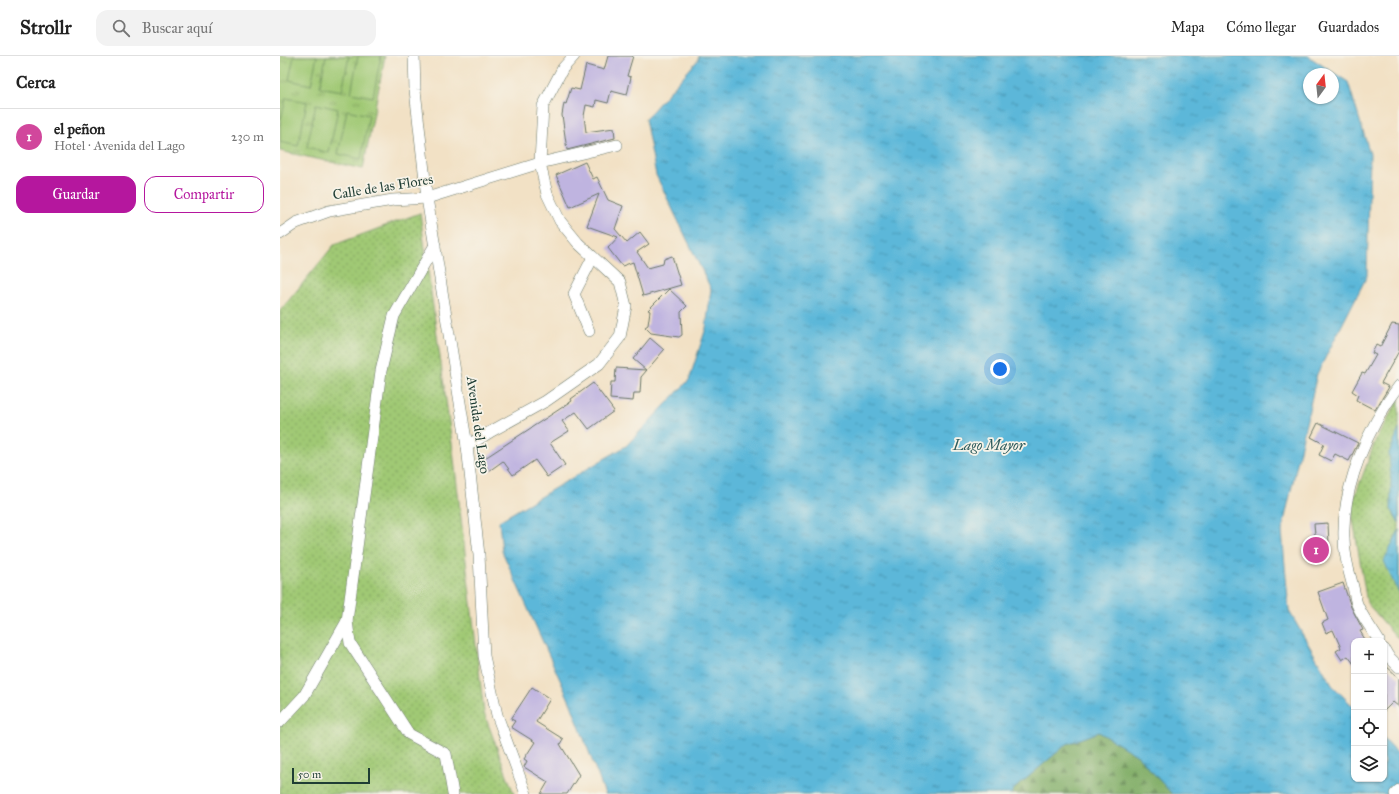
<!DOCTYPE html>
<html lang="es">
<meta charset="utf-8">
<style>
body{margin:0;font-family:"IM FELL Great Primer",serif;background:#f2f2f2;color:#222}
.controls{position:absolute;right:12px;bottom:12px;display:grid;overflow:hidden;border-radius:8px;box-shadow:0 1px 3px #0004}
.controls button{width:36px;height:36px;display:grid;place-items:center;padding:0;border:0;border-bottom:1px solid #e0e0e0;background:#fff;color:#222;font:20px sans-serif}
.compass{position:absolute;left:1023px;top:12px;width:36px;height:36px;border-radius:50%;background:#fff;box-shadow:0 1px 3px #0004;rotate:15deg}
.scale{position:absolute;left:12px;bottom:10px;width:78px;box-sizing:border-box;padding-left:4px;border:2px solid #1f3d34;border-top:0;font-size:11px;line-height:14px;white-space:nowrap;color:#1f3d34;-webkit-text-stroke:3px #f7f3e8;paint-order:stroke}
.you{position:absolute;left:720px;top:313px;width:14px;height:14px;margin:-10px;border:3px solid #fff;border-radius:50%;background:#1a73e8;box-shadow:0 0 0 6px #1a73e833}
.badge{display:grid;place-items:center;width:26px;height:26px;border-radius:50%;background:#b5179e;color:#fff;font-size:13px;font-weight:700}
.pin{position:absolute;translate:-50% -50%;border:2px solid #fff;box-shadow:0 1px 4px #0006}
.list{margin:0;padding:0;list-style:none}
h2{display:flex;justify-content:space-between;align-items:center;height:52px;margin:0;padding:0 16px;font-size:17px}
h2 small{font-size:13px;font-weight:400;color:#767676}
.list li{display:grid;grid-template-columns:26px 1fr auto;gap:12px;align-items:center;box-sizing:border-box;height:56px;padding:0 16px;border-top:1px solid #e0e0e0}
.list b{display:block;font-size:15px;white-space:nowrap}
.list p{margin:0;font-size:13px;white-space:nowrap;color:#767676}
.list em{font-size:13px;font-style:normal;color:#767676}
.actions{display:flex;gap:8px;padding:12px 16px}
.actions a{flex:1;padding:9px 0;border:1px solid #b5179e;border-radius:12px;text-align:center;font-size:14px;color:#b5179e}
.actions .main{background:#b5179e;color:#fff}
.icon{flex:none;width:22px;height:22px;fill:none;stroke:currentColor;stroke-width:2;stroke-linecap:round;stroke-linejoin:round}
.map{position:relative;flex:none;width:1119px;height:738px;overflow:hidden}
header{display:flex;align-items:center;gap:24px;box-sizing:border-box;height:56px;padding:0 20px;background:#fff;border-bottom:1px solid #e0e0e0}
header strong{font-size:19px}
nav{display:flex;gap:22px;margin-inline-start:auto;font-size:14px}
.search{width:280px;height:36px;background:#f2f2f2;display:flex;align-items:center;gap:10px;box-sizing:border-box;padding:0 14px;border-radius:12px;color:#767676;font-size:15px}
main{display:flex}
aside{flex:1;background:#fff}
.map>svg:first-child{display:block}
.grass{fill:url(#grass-dots);stroke:#608354}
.forest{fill:url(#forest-firs);stroke:#50754d}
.park{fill:url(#park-tufts);stroke:#608354}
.garden{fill:#a0c975;stroke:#608354}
.water{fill:url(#water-ripples);stroke:#3d7a86;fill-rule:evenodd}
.building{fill:#bfb4e0}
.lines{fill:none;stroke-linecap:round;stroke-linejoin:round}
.street-casing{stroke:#697667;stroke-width:12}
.street{stroke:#fff;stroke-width:11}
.labels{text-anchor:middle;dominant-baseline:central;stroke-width:3.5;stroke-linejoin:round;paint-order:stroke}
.street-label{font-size:14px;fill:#1f3d34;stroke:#f7f3e8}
.water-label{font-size:15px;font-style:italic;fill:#2e5c5d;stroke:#f7f3e8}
</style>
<header>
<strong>Strollr</strong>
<div class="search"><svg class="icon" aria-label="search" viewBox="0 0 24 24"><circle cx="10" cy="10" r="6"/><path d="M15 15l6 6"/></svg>Buscar aquí</div>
<nav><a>Mapa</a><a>Cómo llegar</a><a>Guardados</a></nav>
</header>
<main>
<aside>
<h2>Cerca<small></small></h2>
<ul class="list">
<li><span class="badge" style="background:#d1479c">1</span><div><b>el peñon</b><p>Hotel · Avenida del Lago</p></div><em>230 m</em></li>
</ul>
<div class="actions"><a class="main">Guardar</a><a>Compartir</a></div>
</aside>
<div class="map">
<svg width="1119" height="738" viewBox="0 0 1119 738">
<defs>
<pattern id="grass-dots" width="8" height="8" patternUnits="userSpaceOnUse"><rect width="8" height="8" fill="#a0c975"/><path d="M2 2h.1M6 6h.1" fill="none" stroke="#82a461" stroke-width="1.8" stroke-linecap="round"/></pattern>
<pattern id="forest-firs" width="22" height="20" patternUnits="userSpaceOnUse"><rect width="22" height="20" fill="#80ad66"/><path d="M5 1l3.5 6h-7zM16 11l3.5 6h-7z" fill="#688e55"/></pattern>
<pattern id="park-tufts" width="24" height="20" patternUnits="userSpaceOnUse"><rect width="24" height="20" fill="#a0c975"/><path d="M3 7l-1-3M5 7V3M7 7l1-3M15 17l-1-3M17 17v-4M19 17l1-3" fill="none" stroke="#82a461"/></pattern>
<pattern id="water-ripples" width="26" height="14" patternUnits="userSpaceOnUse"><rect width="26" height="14" fill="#5bb7d9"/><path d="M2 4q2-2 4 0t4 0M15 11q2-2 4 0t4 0" fill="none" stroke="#4b96b1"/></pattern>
</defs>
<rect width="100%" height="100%" fill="#f7f3e8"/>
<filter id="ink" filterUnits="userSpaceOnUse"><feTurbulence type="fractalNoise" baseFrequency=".025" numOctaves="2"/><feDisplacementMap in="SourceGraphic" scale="8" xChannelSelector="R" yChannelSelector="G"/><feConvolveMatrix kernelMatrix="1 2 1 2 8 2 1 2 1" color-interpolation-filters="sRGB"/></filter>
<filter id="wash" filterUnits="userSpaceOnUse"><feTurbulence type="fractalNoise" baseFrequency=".012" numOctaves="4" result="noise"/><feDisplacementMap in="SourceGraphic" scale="16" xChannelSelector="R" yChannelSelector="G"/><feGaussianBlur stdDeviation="0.9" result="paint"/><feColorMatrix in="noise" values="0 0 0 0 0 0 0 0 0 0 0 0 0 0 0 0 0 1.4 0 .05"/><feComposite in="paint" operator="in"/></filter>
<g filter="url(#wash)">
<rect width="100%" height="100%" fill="#f2e1c5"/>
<!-- grass -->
<g class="grass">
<path d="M 140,157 L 173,395 L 204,657 L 234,738 L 0,738 L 0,255 L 54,189 Z"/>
<path d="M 1119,343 L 1119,584 L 1087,547 L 1071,451 L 1096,383 Z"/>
</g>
<!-- forest -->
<path class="forest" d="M 819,676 L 858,700 L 892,738 L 731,738 L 734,733 L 787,688 Z"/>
<!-- park -->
<path class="park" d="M 0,0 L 105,0 L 83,113 L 0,95 Z"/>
<!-- garden -->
<g class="garden">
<path d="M 14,0 L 37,0 L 31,29 L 9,24 Z"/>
<path d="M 46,0 L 69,0 L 62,35 L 40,31 Z"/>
<path d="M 78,0 L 101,0 L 93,41 L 71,37 Z"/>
<path d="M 6,42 L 27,46 L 18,90 L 0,86 L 0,68 Z"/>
<path d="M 36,48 L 58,53 L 49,97 L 27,91 Z"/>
<path d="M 67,54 L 89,59 L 81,103 L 58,98 Z"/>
</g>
<!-- water -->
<g class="water">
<path d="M 419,0 L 1028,0 L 1068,26 L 1090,98 L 1087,220 L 1037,318 L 1002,475 L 1009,555 L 1052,629 L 1074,651 L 1074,723 L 1104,723 L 1104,682 L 1119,698 L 1119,730 L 1111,738 L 892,738 L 858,700 L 819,676 L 787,688 L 734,733 L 731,738 L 325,738 L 290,646 L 222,495 L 219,465 L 346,390 L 409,324 L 426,272 L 431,233 L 376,119 L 365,63 L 417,5 ZM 1029,18 L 1053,18 L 1053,42 L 1029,42 Z"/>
<path d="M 1119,373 L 1119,467 L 1111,453 L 1111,424 L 1109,397 Z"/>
<path d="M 1119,474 L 1119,536 L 1115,530 L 1104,505 Z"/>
</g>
<g id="blocks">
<!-- building -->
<g class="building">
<path d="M 328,0 L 353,0 L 347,20 L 351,21 L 347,39 L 331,35 L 328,47 L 316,44 L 315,51 L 306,49 L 304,60 L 306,76 L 334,72 L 335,82 L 287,94 L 282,59 L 284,47 L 286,48 L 291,32 L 300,34 L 306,9 L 324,14 Z"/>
<path d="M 305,106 L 313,123 L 317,121 L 328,144 L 343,150 L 335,173 L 347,187 L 360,176 L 369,188 L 357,196 L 368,212 L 383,208 L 384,203 L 392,200 L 401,229 L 363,240 L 353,206 L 342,210 L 328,192 L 338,181 L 307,170 L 319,138 L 290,151 L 276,119 Z"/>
<path d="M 389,233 L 407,250 L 401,256 L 402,279 L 399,281 L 371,277 L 365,271 L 368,269 L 370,255 L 368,254 Z"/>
<path d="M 1112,268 L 1119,269 L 1119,295 L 1101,327 L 1109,331 L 1095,354 L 1076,344 L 1078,339 L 1072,335 L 1082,317 L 1085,318 L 1096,299 L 1092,297 L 1096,289 L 1100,291 Z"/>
<path d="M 370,282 L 384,294 L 361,321 L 360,337 L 354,337 L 353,345 L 330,343 L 331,326 L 335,326 L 336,312 L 366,314 L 353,303 Z"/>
<path d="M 313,327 L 334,355 L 309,373 L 296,356 L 282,365 L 289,375 L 270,387 L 285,409 L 267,421 L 255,404 L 233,419 L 223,405 L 209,415 L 202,404 L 292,345 L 291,343 Z"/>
<path d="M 1038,367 L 1078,387 L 1069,405 L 1055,398 L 1051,405 L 1039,399 L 1044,388 L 1031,381 Z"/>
<path d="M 1048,467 L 1049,489 L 1036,490 L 1034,468 Z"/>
<path d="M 1063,527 L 1071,551 L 1083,574 L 1080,575 L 1086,585 L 1074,585 L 1074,608 L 1068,600 L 1062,604 L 1056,595 L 1061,592 L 1053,574 L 1046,577 L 1042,567 L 1048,564 L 1038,536 Z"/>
<path d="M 1104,608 L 1119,622 L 1119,651 L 1113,646 L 1104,655 Z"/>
<path d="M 252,631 L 270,643 L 256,666 L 283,683 L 280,688 L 299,719 L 287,738 L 261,738 L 268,726 L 244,711 L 247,705 L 244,703 L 255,686 L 231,671 L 235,665 L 231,663 Z"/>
</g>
</g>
</g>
<g filter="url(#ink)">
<use href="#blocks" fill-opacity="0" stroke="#697667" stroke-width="1"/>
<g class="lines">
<!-- street casing -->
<g class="street-casing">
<g id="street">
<path d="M 134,0 L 135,34 L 147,142 L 187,390 L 199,499 L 204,600 L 217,659 L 246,738"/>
<path d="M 0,178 L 16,167 L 49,155 L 113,144 L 147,142 L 260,107 L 337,89"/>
<path d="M 155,189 L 114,260 L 101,315 L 67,565 L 70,587 L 129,678 L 166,698 L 173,738"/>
<path d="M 309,275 L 294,238 L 313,201"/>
<path d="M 187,390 L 210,376 L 266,345 L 319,308 L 340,281 L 346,250 L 340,226 L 298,187 L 280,165 L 267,138 L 260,107 L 263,50 L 283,12 L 294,0"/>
<path d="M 1099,585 C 1092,573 1082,561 1077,548 C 1075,542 1074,534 1072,527 C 1068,513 1064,497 1064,482 C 1062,430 1088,371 1119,330"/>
<path d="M 1104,593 L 1108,600 L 1119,611"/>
<path d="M 0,666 L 24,640 L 67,565"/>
<path d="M 1115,738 L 1119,734"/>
</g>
</g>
<!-- street -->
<use href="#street" class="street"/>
</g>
</g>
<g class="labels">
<!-- street labels -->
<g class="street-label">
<text transform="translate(103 131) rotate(-9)">Calle de las Flores</text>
<text transform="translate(198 369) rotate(82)">Avenida del Lago</text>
</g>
<!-- water labels -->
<g class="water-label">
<text x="709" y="389">Lago Mayor</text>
</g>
</g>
</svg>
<div class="controls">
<button>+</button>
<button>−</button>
<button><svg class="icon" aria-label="locate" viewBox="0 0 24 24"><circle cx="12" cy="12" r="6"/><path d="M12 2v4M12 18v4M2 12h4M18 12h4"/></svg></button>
<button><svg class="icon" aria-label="layers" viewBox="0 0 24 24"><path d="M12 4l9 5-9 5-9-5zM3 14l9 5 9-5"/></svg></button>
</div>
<svg class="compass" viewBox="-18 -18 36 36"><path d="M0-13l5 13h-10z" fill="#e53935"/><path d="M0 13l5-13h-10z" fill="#767676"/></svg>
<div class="scale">50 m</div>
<div class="you"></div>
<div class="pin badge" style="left:1036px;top:494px;background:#d1479c">1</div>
</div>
</main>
